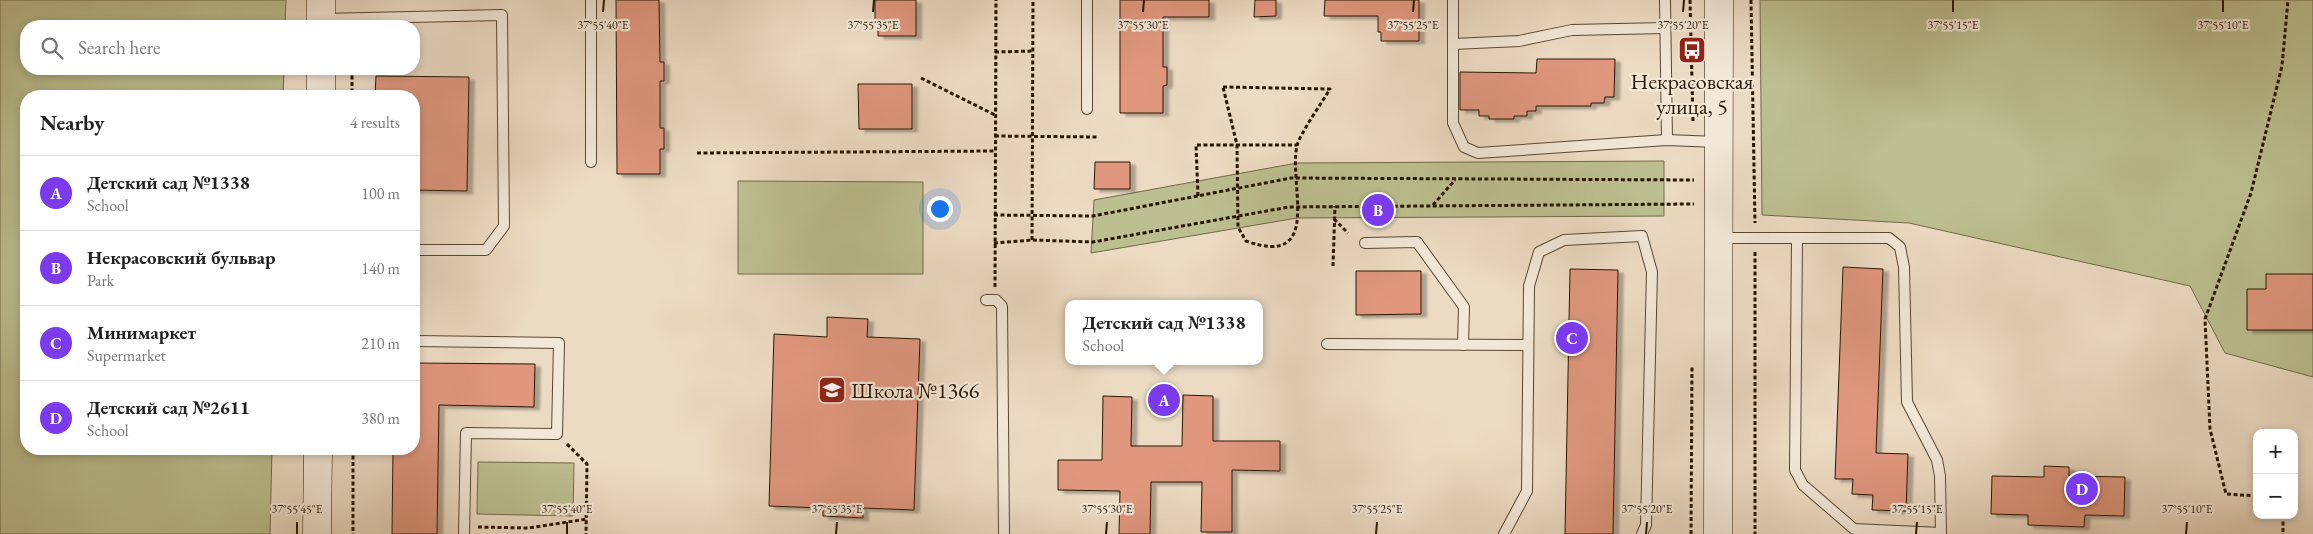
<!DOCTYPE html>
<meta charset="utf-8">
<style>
body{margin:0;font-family:"EB Garamond",serif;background:#f2f2f2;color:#222}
.controls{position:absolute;right:15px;bottom:15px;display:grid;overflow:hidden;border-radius:10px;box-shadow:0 2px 8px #0003}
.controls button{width:45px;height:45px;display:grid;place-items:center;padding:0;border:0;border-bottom:1px solid #e0e0e0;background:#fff;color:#222;font:25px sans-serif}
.you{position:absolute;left:939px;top:208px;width:18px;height:18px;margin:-12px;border:4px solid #fff;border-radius:50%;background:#1a73e8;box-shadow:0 0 0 8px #1a73e833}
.badge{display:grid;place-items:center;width:32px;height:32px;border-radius:50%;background:#7c3aed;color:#fff;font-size:16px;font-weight:700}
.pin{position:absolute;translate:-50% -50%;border:2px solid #fff;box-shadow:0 1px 5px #0006}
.popup{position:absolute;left:1065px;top:300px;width:198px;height:65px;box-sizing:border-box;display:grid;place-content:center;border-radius:10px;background:#fff;filter:drop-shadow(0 1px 4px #0005);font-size:16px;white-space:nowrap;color:#767676}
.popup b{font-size:19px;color:#222}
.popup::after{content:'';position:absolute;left:50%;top:100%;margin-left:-10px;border:10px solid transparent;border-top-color:#fff}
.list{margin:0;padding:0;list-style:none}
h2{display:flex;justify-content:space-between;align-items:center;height:65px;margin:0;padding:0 20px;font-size:21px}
h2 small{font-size:16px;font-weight:400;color:#767676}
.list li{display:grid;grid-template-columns:32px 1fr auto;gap:15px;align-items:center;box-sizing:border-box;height:75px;padding:0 20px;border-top:1px solid #e0e0e0}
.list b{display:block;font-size:19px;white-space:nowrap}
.list p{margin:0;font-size:16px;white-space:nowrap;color:#767676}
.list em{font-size:16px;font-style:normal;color:#767676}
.icon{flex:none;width:28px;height:28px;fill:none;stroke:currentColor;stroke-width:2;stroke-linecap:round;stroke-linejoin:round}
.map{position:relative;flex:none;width:2313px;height:534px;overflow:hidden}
.search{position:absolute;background:#fff;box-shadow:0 2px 8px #0003;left:20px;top:20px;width:400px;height:55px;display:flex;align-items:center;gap:12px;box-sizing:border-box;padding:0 18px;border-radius:20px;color:#767676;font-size:19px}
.panel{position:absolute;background:#fff;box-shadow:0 2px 8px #0003;left:20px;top:90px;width:400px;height:365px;border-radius:20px}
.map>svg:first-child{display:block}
.green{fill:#bcbf90;stroke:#726a48}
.building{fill:#e0977e;stroke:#281600;filter:url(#shadow)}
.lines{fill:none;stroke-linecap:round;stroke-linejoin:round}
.lane-casing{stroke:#594731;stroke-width:12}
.secondary-casing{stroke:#281600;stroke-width:29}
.path{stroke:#281600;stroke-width:3;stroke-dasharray:4 2.5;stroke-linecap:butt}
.lane{stroke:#f3e8d8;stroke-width:10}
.secondary{stroke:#f3e8d8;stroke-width:28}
.ticks{fill:none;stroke:#281600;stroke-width:2}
.labels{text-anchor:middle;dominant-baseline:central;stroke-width:4.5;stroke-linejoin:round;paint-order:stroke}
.poi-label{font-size:22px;fill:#281600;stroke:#f3e8d8}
.ticks-label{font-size:12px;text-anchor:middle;fill:#281600;stroke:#f3e8d8;stroke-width:4.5;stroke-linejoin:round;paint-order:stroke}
</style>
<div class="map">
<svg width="2313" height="534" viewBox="0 0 2313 534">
<defs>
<filter id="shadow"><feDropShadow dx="5.5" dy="3" stdDeviation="1" flood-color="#0004"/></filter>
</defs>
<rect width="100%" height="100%" fill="#ecdbc3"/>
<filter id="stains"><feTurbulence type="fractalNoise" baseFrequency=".004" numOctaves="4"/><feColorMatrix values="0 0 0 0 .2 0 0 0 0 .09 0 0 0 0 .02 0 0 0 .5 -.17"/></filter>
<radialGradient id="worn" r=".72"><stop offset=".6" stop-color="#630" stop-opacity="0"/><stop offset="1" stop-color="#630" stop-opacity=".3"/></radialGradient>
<!-- green -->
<g class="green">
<path d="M 0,0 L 286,0 L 285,26 L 26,26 L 26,69 L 284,69 L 283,96 L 26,96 L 26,449 L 272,449 L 270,534 L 0,534 Z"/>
<path d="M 1760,0 L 2313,0 L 2313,377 L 2225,353 L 2190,286 L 1909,223 L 1762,215 Z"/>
<path d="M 1664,161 L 1664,216 L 1297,218 L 1091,253 L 1094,200 L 1297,163 Z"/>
<path d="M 738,181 L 923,182 L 923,274 L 738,274 Z"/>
<path d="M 478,462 L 574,463 L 573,516 L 477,514 Z"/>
</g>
<!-- building -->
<g class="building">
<path d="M 616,0 L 659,0 L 660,62 L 664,62 L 664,81 L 660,81 L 660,128 L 664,128 L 664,149 L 660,149 L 660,174 L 617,174 Z"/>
<path d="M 875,0 L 916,0 L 916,36 L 878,36 L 878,28 L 875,28 Z"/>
<path d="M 1120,0 L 1209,0 L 1209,17 L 1163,17 L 1163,67 L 1167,67 L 1167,85 L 1163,86 L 1163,113 L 1120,113 Z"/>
<path d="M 1255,0 L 1276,0 L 1276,16 L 1254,17 Z"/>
<path d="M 1325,0 L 1419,0 L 1419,41 L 1381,41 L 1381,32 L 1378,32 L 1378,16 L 1324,16 Z"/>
<path d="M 1537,59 L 1615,59 L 1614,97 L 1605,97 L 1604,103 L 1591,103 L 1591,106 L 1536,106 L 1536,111 L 1527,111 L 1527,116 L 1514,116 L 1514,119 L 1489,119 L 1489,116 L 1479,116 L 1479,110 L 1460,110 L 1460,72 L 1536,73 Z"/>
<path d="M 376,76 L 469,77 L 467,191 L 414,190 L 414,96 L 375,96 Z"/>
<path d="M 858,84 L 912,84 L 912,129 L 859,129 Z"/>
<path d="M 1095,162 L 1130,162 L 1130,189 L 1094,189 Z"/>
<path d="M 1843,267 L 1883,269 L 1876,453 L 1908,454 L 1906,511 L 1872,510 L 1873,495 L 1852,494 L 1853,479 L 1835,479 Z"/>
<path d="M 1570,269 L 1618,270 L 1613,534 L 1565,534 Z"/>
<path d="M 1356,271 L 1421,271 L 1421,314 L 1356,315 Z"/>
<path d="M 2266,274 L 2313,274 L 2313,330 L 2247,330 L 2247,289 L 2266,289 Z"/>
<path d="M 827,317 L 868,319 L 867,337 L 920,339 L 914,510 L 863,508 L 863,518 L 823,516 L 823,508 L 769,506 L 774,334 L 827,337 Z"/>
<path d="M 414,363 L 535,364 L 534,407 L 439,405 L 437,534 L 392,534 L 393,449 L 414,449 Z"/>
<path d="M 1183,395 L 1213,396 L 1213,441 L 1280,441 L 1280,471 L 1232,470 L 1232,532 L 1201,532 L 1202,482 L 1151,482 L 1150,534 L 1119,534 L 1120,491 L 1058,490 L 1058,460 L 1102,460 L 1103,396 L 1132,397 L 1131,446 L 1182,446 Z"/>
<path d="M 2044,466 L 2069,467 L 2069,476 L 2125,477 L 2124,516 L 2085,515 L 2084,527 L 2028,525 L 2028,515 L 1991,514 L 1992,476 L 2044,477 Z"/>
</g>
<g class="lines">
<!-- lane casing -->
<g class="lane-casing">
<g id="lane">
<path d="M 1453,0 L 1453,123 L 1464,147 L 1478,153 L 1667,140 L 1717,142"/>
<path d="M 1665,0 L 1667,140"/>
<path d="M 321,19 L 502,15 L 504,226 L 486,250 L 414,250"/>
<path d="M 1453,44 L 1519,41 L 1572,30 L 1665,28"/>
<path d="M 1087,109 L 1087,0"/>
<path d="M 591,162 L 591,0"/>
<path d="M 1720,238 L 1889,238 L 1900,247 L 1904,267 L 1907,402 L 1937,460 L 1940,476 L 1941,534"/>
<path d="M 1797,238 L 1795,470 L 1803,485 L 1854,529 L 1941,533"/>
<path d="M 1365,243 L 1417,242 L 1464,307 L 1463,345"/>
<path d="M 986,300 L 996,300 L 1002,306 L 1004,534"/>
<path d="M 414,341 L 559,343 L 557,434 L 466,433 L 464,534"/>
<path d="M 1327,344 L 1528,345"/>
<path d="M 1504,534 L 1527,491 L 1529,286 L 1539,252 L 1564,240 L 1642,236 L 1652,272 L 1646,525 L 1642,534"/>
</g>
</g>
<!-- secondary casing -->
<g class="secondary-casing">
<g id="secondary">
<path d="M 321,0 L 321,26"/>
<path d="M 321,96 L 321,69"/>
<path d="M 317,534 L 318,449"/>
<path d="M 1718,534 L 1719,0"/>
</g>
</g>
<!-- path -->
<g class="path">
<path d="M 1690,0 L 1693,121"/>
<path d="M 1751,0 L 1755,223"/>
<path d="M 995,52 L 1033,51"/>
<path d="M 352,69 L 352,96"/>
<path d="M 921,78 L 995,115"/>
<path d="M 1223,87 L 1330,89 C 1323,101 1299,135 1297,146 C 1288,183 1324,269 1246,241 L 1238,227 L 1237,145 Z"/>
<path d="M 995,136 L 1097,137"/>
<path d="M 697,153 L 995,151"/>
<path d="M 1198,196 L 1196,145 L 1297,145"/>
<path d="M 1433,205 L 1455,180"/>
<path d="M 994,215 L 1093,216 L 1291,178 L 1694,180"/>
<path d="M 1334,219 L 1348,233"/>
<path d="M 1032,240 L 1033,0"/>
<path d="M 994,243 L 1032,240 L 1093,242 L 1289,207 L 1694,204"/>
<path d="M 1755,252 L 1755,534"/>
<path d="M 1333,266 L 1335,206"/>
<path d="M 995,287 L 996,0"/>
<path d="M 567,444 L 587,464 L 586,534"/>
<path d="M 353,449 L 353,534"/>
<path d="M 2257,496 L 2226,494 L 2210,429 L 2205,319 L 2251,193 L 2282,66 L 2288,0"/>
<path d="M 2283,515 L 2283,534"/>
<path d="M 478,527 L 529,528 L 587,519"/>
<path d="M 1691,534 L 1692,367"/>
</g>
<!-- lane -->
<use href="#lane" class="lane"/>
<!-- secondary -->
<use href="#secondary" class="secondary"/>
</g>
<!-- ticks -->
<path class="ticks" d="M 603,12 L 604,0M 873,12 L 874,0M 1143,12 L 1144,0M 1413,12 L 1414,0M 1683,12 L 1684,0M 1953,12 L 1953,0M 2223,12 L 2223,0M 297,534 L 297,522M 567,534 L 567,522M 836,534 L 837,522M 1106,534 L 1107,522M 1376,534 L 1377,522M 1646,534 L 1647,522M 1916,534 L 1917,522M 2186,534 L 2187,522"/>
<!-- icons -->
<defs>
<g id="bus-square" transform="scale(1.4375)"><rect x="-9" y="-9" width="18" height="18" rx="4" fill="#8f2418" stroke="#f3e8d8"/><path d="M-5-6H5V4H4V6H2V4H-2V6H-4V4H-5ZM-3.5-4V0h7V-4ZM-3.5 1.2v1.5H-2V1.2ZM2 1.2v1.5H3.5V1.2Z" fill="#fff"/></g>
<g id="school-square" transform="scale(1.4375)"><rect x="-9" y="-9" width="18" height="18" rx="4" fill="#8f2418" stroke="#f3e8d8"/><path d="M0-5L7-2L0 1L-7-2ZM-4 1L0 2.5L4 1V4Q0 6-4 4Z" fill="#fff"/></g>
</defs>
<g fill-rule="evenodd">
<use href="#bus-square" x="1692" y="50"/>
<use href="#school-square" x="832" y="390"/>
</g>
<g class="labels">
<!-- poi labels -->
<g class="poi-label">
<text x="1692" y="81">Некрасовская<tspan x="1692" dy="25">улица, 5</tspan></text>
<text x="851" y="390" text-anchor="start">Школа №1366</text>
</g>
</g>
<g class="ticks-label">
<text x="603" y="29">37°55'40"E</text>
<text x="873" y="29">37°55'35"E</text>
<text x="1143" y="29">37°55'30"E</text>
<text x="1413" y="29">37°55'25"E</text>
<text x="1683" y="29">37°55'20"E</text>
<text x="1953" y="29">37°55'15"E</text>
<text x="2223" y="29">37°55'10"E</text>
<text x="297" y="513">37°55'45"E</text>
<text x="567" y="513">37°55'40"E</text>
<text x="837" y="513">37°55'35"E</text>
<text x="1107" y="513">37°55'30"E</text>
<text x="1377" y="513">37°55'25"E</text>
<text x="1647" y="513">37°55'20"E</text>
<text x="1917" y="513">37°55'15"E</text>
<text x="2187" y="513">37°55'10"E</text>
</g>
<rect width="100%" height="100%" filter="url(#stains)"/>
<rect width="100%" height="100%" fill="url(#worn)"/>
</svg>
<div class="controls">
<button>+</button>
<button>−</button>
</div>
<div class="you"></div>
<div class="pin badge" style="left:1164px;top:400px">A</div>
<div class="popup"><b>Детский сад №1338</b>School</div>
<div class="pin badge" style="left:1378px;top:210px">B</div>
<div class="pin badge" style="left:1572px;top:338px">C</div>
<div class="pin badge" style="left:2082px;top:489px">D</div>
<div class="search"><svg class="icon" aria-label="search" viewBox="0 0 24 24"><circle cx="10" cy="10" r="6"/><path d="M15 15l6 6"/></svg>Search here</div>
<section class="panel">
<h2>Nearby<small>4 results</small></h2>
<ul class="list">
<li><span class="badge">A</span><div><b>Детский сад №1338</b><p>School</p></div><em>100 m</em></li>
<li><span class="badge">B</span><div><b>Некрасовский бульвар</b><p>Park</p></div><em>140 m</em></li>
<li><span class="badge">C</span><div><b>Минимаркет</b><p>Supermarket</p></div><em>210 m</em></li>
<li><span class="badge">D</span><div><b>Детский сад №2611</b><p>School</p></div><em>380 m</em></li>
</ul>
</section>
</div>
